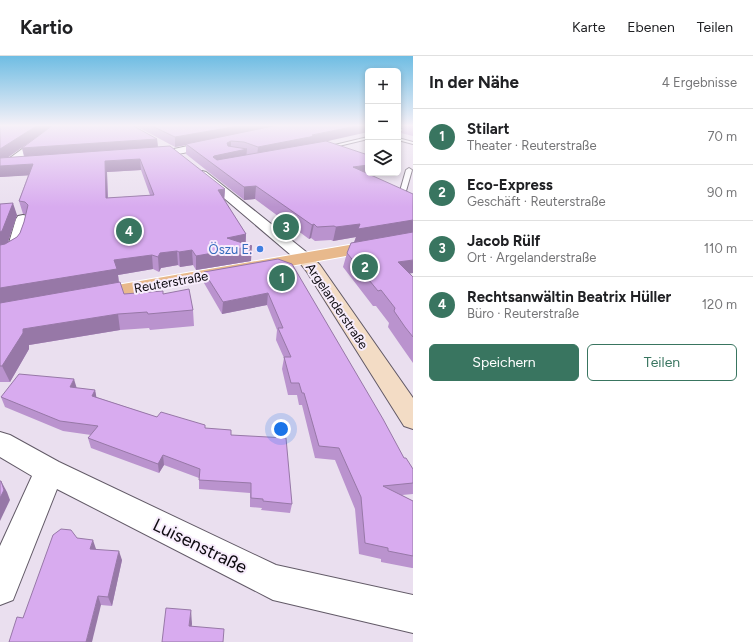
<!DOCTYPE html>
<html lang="de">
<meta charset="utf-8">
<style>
body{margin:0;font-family:Figtree,sans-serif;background:#f6f6f6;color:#202124}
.controls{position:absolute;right:12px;top:12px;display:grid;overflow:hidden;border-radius:6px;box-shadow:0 2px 6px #0003}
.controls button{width:36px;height:36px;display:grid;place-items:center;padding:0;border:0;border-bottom:1px solid #e0e0e0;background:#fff;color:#202124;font:20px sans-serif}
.you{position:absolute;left:281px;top:373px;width:14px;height:14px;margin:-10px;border:3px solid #fff;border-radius:50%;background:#1a73e8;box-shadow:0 0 0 6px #1a73e833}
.badge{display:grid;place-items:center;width:26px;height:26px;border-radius:50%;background:#397560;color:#fff;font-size:13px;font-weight:700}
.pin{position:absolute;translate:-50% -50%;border:2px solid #fff;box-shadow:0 1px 4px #0006}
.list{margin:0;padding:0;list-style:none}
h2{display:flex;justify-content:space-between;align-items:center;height:52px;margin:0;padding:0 16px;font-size:17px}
h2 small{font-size:13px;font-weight:400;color:#757577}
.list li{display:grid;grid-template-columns:26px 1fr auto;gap:12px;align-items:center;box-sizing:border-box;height:56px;padding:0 16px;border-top:1px solid #e0e0e0}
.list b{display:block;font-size:15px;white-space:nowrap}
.list p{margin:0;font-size:13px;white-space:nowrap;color:#757577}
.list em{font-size:13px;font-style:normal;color:#757577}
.actions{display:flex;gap:8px;padding:12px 16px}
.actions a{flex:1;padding:9px 0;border:1px solid #397560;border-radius:6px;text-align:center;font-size:14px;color:#397560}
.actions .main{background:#397560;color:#fff}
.icon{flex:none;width:22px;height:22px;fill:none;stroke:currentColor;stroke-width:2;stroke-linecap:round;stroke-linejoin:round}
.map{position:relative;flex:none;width:413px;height:586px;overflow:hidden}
header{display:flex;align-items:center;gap:24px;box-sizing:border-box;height:56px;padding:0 20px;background:#fff;border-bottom:1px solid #e0e0e0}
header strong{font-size:19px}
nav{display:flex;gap:22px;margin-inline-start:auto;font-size:14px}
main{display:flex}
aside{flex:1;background:#fff}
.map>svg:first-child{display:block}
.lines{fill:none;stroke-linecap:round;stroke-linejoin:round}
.lane-casing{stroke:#625a67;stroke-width:2}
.street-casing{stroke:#625a67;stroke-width:2}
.secondary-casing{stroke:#625a67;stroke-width:2}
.primary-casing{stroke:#fff;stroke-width:2}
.lane{fill:#fff;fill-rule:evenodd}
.street{fill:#fff;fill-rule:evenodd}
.secondary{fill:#f3dcc5;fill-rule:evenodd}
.primary{fill:#e8b98c;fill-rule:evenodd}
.wall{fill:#ba93ce;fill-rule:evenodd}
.shaded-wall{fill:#9778a7}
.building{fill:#d8abef;stroke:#9778a7;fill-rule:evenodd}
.shop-dot{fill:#3f7fe0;stroke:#f7ecfc;stroke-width:1.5}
.labels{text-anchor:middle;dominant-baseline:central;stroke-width:4;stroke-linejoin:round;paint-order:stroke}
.far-shop-label{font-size:13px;fill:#366cbe;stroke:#f7ecfc;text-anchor:end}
.far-street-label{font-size:13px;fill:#0d0a0f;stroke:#f7ecfc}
.near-street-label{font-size:18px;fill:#0d0a0f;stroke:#f7ecfc}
</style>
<header>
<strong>Kartio</strong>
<nav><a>Karte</a><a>Ebenen</a><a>Teilen</a></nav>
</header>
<main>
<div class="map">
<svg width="413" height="586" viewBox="0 0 413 586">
<rect width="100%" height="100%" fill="#eadfef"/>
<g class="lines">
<!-- lane casing -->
<g class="lane-casing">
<g id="lane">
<path d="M 413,70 L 413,72 L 398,76 L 398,74 Z"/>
<path d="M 368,81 L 368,83 L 326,93 L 322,92 Z"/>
<path d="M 398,82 L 413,86 L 413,88 L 398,84 Z"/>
<path d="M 409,112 L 412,114 L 406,135 L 409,142 L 413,144 L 413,148 L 404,144 L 400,135 L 406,114 Z"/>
</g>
</g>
<!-- street casing -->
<g class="street-casing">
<g id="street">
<path d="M 55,69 L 64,69 L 11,111 L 3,111 L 2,109 L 3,107 Z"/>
<path d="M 215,84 L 218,85 L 220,87 L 218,89 C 206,92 149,107 142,99 L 147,96 L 174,93 Z"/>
<path d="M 202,115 L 206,116 L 310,199 L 312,202 L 310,205 L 304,207 L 298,205 L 198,120 L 196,118 L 198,116 Z"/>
<path d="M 23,159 L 28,160 L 30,163 C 24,188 28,197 0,203 L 0,193 L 8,190 L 16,163 L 18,160 Z"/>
<path d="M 0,376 L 10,379 L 59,406 L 276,509 L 413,539 L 413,577 L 273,544 L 57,433 L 13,544 L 0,549 L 0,490 L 32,420 L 0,401 Z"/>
</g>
</g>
<!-- secondary casing -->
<g class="secondary-casing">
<path id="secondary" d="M 304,197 L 310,199 L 320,209 L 413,342 L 413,373 L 404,370 L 307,216 L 296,202 L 298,199 Z"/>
</g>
<!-- primary casing -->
<g class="primary-casing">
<path id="primary" d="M 413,178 L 413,188 L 94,245 L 87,243 L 85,239 L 87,235 L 94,233 Z"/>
</g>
<!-- lane -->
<use href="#lane" class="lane"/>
<!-- street -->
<use href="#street" class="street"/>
<!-- secondary -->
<use href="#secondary" class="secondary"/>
<!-- primary -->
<use href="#primary" class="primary"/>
</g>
<!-- wall -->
<g class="wall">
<path d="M 0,69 L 157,83 L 158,91 L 225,133 L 224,144 L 246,178 L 246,188 L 251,205 L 196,214 L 193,209 L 180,211 L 178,209 L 161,212 L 159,216 L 153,213 L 118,219 L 119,226 L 124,238 L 163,238 L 193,254 L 194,270 L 150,274 L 149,272 L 120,274 L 29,289 L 29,293 L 10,326 L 0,326 L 0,148 L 17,159 L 8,186 L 17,181 L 20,177 L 24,166 L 26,158 L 23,158 L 19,145 L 28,119 L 0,121 ZM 37,81 L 22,92 L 24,101 L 7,102 ZM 141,114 L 150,139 L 108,142 L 107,116 Z"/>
<path d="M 134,69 L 368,69 L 326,86 L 381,117 L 371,119 L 410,218 L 413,221 L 413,307 L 399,287 L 388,271 L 389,267 L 376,250 L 373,250 L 343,211 L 347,197 L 354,186 L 356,181 L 333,185 L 331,184 L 315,185 L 311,182 L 309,183 L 255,143 L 244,144 L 186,98 L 186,89 L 175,91 Z"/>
<path d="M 398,69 L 413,69 L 413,80 L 401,77 L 403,71 L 398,72 Z"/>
<path d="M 278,203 L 404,402 L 413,413 L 413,438 L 402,439 L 413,445 L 413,512 L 412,512 L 381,506 L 381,503 L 359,498 L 355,453 L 335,404 L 315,402 L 302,349 L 299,349 L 297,339 L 288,339 L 282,313 L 284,302 L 276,284 L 277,274 L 267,249 L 222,258 L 204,227 L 204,216 Z"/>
<path d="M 76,332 L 95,334 L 96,341 L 157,361 L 205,372 L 231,379 L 292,448 L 290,457 L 261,454 L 262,452 L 250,451 L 250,437 L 199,433 L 199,422 L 164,409 L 159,417 L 91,392 L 88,382 L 91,379 L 63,375 L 5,351 L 1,341 Z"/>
<path d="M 77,482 L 96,493 L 122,504 L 112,550 L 101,549 L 23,562 Z"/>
</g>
<!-- shaded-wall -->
<g class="shaded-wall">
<path d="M 38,69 L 54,69 L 4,104 L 0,105 L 0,93 Z"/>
<path d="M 244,69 L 290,69 L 186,88 L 186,89 L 175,91 L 175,81 Z"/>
<path d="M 361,69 L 368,69 L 368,76 L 257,101 L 258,91 Z"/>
<path d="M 398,69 L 403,69 L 403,71 L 398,72 Z"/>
<path d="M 157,83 L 158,93 L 25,102 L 22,92 Z"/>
<path d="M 231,85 L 231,96 L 247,93 L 246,104 L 216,110 L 213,101 L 227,87 Z"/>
<path d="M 140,103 L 141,114 L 107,116 L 108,155 L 106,142 L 105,105 Z"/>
<path d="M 33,108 L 36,119 L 0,121 L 0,110 Z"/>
<path d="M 368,109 L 368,117 L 381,117 L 351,123 L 353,111 Z"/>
<path d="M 256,130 L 255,143 L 244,144 L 244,131 Z"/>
<path d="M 225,133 L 224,145 L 218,134 Z"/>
<path d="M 13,147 L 17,159 L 7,189 L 0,192 L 0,176 Z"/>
<path d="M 413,164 L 413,177 L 354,187 L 356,181 L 333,185 L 336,171 L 360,168 Z"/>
<path d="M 314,168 L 311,182 L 309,183 L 312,169 Z"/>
<path d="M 246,178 L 245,191 L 252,190 L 251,205 L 196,214 L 196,200 L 227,182 Z"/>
<path d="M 192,194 L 193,209 L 180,211 L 179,196 Z"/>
<path d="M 177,195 L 178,209 L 161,212 L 159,216 L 158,201 L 160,197 Z"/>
<path d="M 152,199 L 153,213 L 118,219 L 119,228 L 0,248 L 0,232 L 114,204 Z"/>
<path d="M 413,204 L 413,217 L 393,221 L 398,206 Z"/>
<path d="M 268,237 L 267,249 L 222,258 L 223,246 Z"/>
<path d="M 118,258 L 120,274 L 29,289 L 29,293 L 10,326 L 2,310 L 23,273 Z"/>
<path d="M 74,323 L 77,333 L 70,331 Z"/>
<path d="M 95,334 L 97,344 L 92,340 Z"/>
<path d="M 163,399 L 164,409 L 159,417 L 158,408 Z"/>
<path d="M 1,425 L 7,436 L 10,444 L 0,465 L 0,442 Z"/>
<path d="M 93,484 L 96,493 L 90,493 Z"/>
<path d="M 119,495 L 122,504 L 112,550 L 108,541 Z"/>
<path d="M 98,540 L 101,549 L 92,586 L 86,586 Z"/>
<path d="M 191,554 L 192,568 L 190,583 L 189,570 Z"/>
</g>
<!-- building -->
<g class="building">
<path d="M 0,69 L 38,69 L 0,93 Z"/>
<path d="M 53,69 L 132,69 L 157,83 L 22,92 Z"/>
<path d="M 150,69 L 244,69 L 175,81 Z"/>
<path d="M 278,69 L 361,69 L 312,79 L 315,80 L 258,91 L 244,86 L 231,85 L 227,87 L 228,90 L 247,93 L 214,100 L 213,101 L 217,104 L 326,85 L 368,99 L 368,109 L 353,111 L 413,138 L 413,164 L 358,173 L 360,168 L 336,171 L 334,170 L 317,171 L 314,168 L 312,169 L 256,130 L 244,131 L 186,88 Z"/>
<path d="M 170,90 L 225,133 L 218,134 L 246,178 L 227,182 L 252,190 L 196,200 L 192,194 L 179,196 L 177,195 L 160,197 L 158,201 L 152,199 L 114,204 L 117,213 L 0,232 L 0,189 L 5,188 L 17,181 L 20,177 L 24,166 L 28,149 L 25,146 L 19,145 L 33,108 L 0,110 L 0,102 ZM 140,103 L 154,139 L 106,142 L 105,105 Z"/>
<path d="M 13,147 L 2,175 L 0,176 L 0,148 Z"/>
<path d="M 413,176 L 413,204 L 398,206 L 413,221 L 413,281 L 405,271 L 394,255 L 395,252 L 381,234 L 378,235 L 347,197 L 351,187 Z"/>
<path d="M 278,203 L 292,208 L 383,363 L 404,402 L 406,402 L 413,413 L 413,427 L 383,430 L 413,445 L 413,500 L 388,495 L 388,492 L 365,487 L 361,441 L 339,392 L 319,390 L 304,337 L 302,337 L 299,327 L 291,327 L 284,301 L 291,301 L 278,272 L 283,272 L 268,237 L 223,246 L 204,216 Z"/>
<path d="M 120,226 L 124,238 L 163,235 L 163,238 L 189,233 L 193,254 L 148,258 L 147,256 L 118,258 L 23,273 L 23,277 L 2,310 L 0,310 L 0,247 Z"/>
<path d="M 19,318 L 74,323 L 70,331 L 95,334 L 92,340 L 157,361 L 161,356 L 205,369 L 205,372 L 231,374 L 231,379 L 286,382 L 292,448 L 263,445 L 263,443 L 251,442 L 251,427 L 199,424 L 200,413 L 163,399 L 158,408 L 88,382 L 98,370 L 60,365 L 1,341 Z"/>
<path d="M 0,425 L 1,425 L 4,434 L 0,442 Z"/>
<path d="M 61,473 L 71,474 L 77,482 L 93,484 L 90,493 L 119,495 L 108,541 L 98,540 L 86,586 L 87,586 L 9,586 L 17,561 L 23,562 L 53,479 Z"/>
<path d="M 166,552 L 191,554 L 189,570 L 224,573 L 223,586 L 162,586 Z"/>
</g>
<!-- sky -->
<linearGradient id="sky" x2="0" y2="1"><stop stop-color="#6fbde3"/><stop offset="0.46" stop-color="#f6f1f8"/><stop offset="1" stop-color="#f6f1f8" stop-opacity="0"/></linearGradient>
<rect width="413" height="151" fill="url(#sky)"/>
<!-- markers -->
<circle class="shop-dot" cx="260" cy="193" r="4"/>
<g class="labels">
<!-- far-shop labels -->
<g class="far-shop-label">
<text x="252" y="193">Öszu E.</text>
</g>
<!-- far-street labels -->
<g class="far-street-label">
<text transform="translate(171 226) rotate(-10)">Reuterstraße</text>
<text transform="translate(337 250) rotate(56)">Argelanderstraße</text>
</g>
<!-- near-street labels -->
<g class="near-street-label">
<text transform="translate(200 490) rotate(26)">Luisenstraße</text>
</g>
</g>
</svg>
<div class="controls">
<button>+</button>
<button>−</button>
<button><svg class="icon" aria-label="layers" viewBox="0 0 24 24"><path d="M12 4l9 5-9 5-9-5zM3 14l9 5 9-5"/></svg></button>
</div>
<div class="you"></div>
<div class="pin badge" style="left:282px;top:222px">1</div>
<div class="pin badge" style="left:365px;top:211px">2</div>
<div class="pin badge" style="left:286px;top:171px">3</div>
<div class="pin badge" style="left:129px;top:175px">4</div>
</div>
<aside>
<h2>In der Nähe<small>4 Ergebnisse</small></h2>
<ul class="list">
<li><span class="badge">1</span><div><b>Stilart</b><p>Theater · Reuterstraße</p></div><em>70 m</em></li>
<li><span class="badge">2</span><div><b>Eco-Express</b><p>Geschäft · Reuterstraße</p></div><em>90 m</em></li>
<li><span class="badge">3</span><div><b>Jacob Rülf</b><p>Ort · Argelanderstraße</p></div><em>110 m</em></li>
<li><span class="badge">4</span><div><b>Rechtsanwältin Beatrix Hüller</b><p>Büro · Reuterstraße</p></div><em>120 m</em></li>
</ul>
<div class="actions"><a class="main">Speichern</a><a>Teilen</a></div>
</aside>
</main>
